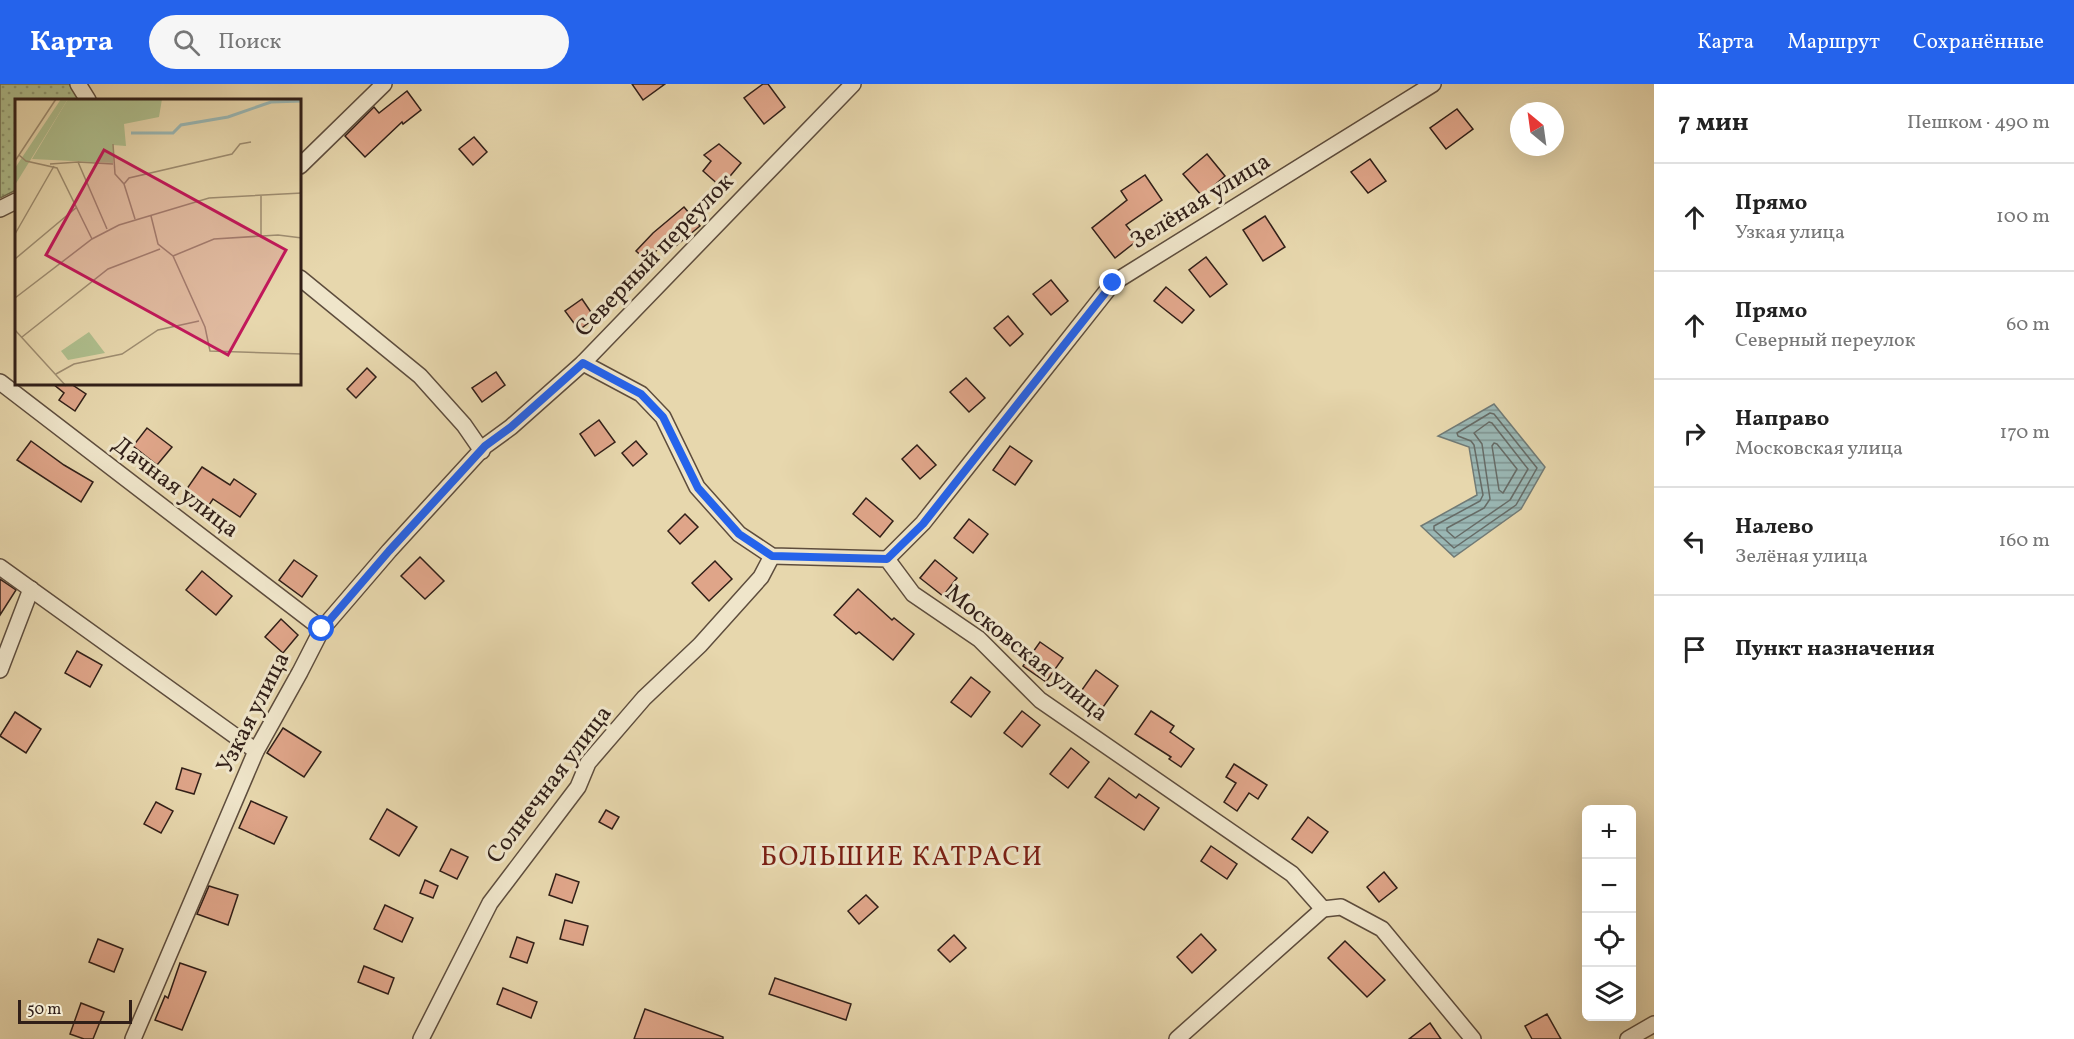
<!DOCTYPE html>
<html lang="ru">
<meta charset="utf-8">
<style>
body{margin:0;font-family:Vollkorn,serif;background:#f6f6f6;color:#222}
.controls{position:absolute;right:18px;bottom:18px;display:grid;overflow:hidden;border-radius:9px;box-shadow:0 6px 24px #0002}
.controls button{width:54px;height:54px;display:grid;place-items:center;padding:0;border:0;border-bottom:2px solid #e0e0e0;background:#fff;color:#222;font:30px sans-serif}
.compass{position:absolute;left:1510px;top:18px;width:54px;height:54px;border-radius:50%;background:#fff;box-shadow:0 6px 24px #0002;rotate:331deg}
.scale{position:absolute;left:18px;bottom:15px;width:114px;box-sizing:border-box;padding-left:6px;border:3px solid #311f18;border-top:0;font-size:16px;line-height:21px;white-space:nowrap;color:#311f18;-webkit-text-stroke:4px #efe5ca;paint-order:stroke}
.stop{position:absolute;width:18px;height:18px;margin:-14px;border:4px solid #2563eb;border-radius:50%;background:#fff}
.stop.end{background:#2563eb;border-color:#fff;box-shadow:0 2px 6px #0008}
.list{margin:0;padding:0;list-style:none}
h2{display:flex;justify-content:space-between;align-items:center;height:78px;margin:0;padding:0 24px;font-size:26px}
h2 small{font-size:20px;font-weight:400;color:#767676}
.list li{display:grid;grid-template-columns:39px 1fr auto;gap:18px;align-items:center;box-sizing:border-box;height:108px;padding:0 24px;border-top:2px solid #e0e0e0}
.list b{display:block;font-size:22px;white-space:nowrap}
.list p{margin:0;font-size:20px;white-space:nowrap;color:#767676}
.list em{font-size:20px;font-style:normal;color:#767676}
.icon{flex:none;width:33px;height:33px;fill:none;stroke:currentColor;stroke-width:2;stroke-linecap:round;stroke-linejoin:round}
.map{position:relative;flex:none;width:1654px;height:955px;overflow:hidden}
header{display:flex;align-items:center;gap:36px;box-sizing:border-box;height:84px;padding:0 30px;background:#2563eb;color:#fff}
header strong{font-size:28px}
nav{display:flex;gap:33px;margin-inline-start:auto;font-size:21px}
.search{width:420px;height:54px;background:#f6f6f6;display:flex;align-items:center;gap:15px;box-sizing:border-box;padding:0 21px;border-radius:33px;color:#767676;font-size:22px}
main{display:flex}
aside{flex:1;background:#fff}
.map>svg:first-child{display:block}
.grass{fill:url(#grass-dots);stroke:#706f53;stroke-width:1.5}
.water{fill:url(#water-rules);stroke:#707a76;stroke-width:1.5}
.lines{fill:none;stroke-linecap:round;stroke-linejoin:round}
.shore{stroke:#666b66;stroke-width:1.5}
.building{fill:#dfa589;stroke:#311f18;stroke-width:1.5}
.minor-casing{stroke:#5e4d3d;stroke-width:18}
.minor{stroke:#efe5ca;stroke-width:15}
.route{stroke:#2563eb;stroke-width:8}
.labels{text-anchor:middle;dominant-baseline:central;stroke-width:6;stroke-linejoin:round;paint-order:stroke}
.street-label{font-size:24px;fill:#311f18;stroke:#efe5ca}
.quarter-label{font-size:27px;letter-spacing:1.5px;fill:#7a1f14;stroke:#efe5ca}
.inset-river{fill:none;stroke:#9ab7b4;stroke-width:3}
.inset-road{fill:none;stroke:#9e8d71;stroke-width:1.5}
.view{fill:#c2185b;fill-opacity:0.15;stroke:#c2185b;stroke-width:3}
.inset-edge{fill:none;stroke:#311f18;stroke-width:3}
</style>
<header>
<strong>Карта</strong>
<div class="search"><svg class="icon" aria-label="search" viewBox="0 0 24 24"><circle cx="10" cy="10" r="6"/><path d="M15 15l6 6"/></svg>Поиск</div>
<nav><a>Карта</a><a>Маршрут</a><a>Сохранённые</a></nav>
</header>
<main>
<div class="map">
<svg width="1654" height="955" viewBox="0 0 1654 955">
<defs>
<pattern id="grass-dots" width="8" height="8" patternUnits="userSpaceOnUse" patternTransform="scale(1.5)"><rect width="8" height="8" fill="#afbf8e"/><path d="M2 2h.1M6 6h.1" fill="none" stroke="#8f9b73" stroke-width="1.8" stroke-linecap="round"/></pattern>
<pattern id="water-rules" width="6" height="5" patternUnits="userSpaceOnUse" patternTransform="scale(1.5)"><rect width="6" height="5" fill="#9ab7b4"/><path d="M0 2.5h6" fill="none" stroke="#7e9491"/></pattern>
</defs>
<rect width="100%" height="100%" fill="#e7d7ad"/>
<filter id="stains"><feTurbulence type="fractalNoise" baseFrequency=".00333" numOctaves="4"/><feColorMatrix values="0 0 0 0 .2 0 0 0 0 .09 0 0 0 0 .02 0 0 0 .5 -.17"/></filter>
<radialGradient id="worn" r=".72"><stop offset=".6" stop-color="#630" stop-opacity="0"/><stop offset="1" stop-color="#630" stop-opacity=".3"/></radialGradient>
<!-- grass -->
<path class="grass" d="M 0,0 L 78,0 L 88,16 L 16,16 L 16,106 L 0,114 Z"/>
<!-- water -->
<path class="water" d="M 1494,320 L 1545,383 L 1521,425 L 1454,473 L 1421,442 L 1477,411 L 1469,363 L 1438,352 Z"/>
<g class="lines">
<!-- shore -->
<g class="shore">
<path d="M 1490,329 L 1494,330 L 1537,384 L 1516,421 L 1454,464 L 1434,446 L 1434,442 L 1480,417 L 1483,411 L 1474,361 L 1471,357 L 1458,352 L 1457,349 Z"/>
<path d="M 1489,338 L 1492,339 L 1528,385 L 1510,416 L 1455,454 L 1447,447 L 1447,444 L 1484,424 L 1490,415 L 1482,360 L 1474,349 Z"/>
<path d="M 1494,359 L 1497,360 L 1517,385 L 1503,409 L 1499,406 L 1492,362 Z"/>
</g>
</g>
<!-- building -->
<g class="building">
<path d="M 632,0 L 665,0 L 643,16 Z"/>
<path d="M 763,0 L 768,0 L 785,23 L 764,40 L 744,14 Z"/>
<path d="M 407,7 L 421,26 L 403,40 L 402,38 L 365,73 L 345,52 L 374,23 L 379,29 Z"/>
<path d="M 1457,25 L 1473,45 L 1446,65 L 1430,44 Z"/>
<path d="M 474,53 L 487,68 L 473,81 L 459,65 Z"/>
<path d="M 719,60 L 741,79 L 721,103 L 703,87 L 711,77 L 704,71 Z"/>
<path d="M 1207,70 L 1225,92 L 1202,112 L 1183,90 Z"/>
<path d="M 1370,75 L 1386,97 L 1368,109 L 1351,88 Z"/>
<path d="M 1145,91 L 1162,116 L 1126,141 L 1138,156 L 1115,174 L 1092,144 L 1127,116 L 1121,107 Z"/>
<path d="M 684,123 L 700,142 L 671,166 L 665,157 L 647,177 L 636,167 L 653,149 Z"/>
<path d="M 1265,132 L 1285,163 L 1263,177 L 1243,146 Z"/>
<path d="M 1206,173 L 1227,200 L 1210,213 L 1189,186 Z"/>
<path d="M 1051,196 L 1068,217 L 1051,231 L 1033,210 Z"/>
<path d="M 1166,203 L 1194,226 L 1182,239 L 1154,217 Z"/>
<path d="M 582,215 L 595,234 L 579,246 L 565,227 Z"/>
<path d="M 1008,232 L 1023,250 L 1010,262 L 994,244 Z"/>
<path d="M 367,284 L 376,293 L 356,314 L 347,305 Z"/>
<path d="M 496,288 L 505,301 L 482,318 L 472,304 Z"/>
<path d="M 966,294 L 985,314 L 969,328 L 950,308 Z"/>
<path d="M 53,300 L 71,300 L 86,310 L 75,327 L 59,316 L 64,309 Z"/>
<path d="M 599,336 L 615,358 L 595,372 L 580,350 Z"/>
<path d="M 147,344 L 172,363 L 157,381 L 133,362 Z"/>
<path d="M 31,357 L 64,381 L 93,398 L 81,418 L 17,376 Z"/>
<path d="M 636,357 L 647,370 L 633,382 L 622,369 Z"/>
<path d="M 917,361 L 936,381 L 920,395 L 902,375 Z"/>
<path d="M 1010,362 L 1032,377 L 1015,401 L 993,386 Z"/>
<path d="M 202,383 L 230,401 L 234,395 L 256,410 L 240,433 L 213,415 L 207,424 L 184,409 Z"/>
<path d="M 866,414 L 893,437 L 880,453 L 853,430 Z"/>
<path d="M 685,430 L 698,443 L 680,460 L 668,447 Z"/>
<path d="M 969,435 L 988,450 L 973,469 L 954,454 Z"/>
<path d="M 420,473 L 444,497 L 425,515 L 401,492 Z"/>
<path d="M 294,476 L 317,492 L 302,513 L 279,496 Z"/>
<path d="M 935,476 L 957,494 L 943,512 L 920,494 Z"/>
<path d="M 715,477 L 732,495 L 709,517 L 692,499 Z"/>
<path d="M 202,487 L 232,512 L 216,531 L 186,506 Z"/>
<path d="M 0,495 L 16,506 L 0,531 Z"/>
<path d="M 858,505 L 892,536 L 894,534 L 914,550 L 893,576 L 859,548 L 856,550 L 834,531 Z"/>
<path d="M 281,535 L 298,551 L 283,569 L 265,553 Z"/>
<path d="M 1040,558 L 1063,574 L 1046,598 L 1023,582 Z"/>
<path d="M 77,567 L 102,581 L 90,603 L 65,589 Z"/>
<path d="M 1096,586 L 1118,602 L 1101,626 L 1079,610 Z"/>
<path d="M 971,593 L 990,608 L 971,633 L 951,618 Z"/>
<path d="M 1022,627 L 1040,641 L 1022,663 L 1004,649 Z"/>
<path d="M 1151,627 L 1174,642 L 1170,648 L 1194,665 L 1181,683 L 1169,675 L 1171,673 L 1135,650 Z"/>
<path d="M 15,628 L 41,645 L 26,669 L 0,652 Z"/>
<path d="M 283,644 L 321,668 L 304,693 L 267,669 Z"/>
<path d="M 1071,664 L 1089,678 L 1068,704 L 1050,690 Z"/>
<path d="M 1234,680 L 1267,701 L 1258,715 L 1249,709 L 1237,727 L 1224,718 L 1236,699 L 1226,693 Z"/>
<path d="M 182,684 L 201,690 L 194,710 L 176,705 Z"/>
<path d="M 1109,694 L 1136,714 L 1139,710 L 1159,724 L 1144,746 L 1095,713 Z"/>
<path d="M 251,717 L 287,733 L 274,760 L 239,744 Z"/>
<path d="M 156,718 L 173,727 L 161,749 L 144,740 Z"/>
<path d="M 387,725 L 417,743 L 399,772 L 370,755 Z"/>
<path d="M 606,726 L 619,733 L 612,745 L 599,738 Z"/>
<path d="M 1308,733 L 1328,748 L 1312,769 L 1292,755 Z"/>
<path d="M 1211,762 L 1237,780 L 1227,795 L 1201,777 Z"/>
<path d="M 451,765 L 468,773 L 457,795 L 440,787 Z"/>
<path d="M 1384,788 L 1397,804 L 1379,818 L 1367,803 Z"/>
<path d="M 556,790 L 579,798 L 572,819 L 549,811 Z"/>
<path d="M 425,796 L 438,802 L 433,814 L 420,809 Z"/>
<path d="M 209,802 L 238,811 L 228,841 L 197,830 Z"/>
<path d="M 866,811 L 878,823 L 859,840 L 848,827 Z"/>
<path d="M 385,821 L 413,834 L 402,858 L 374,845 Z"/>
<path d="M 565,836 L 588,842 L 583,861 L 560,855 Z"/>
<path d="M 1201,850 L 1216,866 L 1192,889 L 1177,873 Z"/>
<path d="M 954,851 L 966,864 L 950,878 L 938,866 Z"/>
<path d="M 517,853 L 534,859 L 527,879 L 510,873 Z"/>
<path d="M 98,855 L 123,865 L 114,888 L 89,878 Z"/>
<path d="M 1345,857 L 1385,896 L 1367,913 L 1328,874 Z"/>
<path d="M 180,879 L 206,888 L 182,946 L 155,936 L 165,912 L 168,914 Z"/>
<path d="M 364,882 L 394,894 L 388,910 L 358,898 Z"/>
<path d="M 775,894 L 851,920 L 846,936 L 769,910 Z"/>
<path d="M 503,904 L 537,918 L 531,934 L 497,920 Z"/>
<path d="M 81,919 L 104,928 L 93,955 L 84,955 L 70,950 Z"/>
<path d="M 645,925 L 723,953 L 723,955 L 634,955 Z"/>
<path d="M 1547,930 L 1561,955 L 1532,955 L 1525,942 Z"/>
<path d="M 1430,939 L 1441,955 L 1409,955 Z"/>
</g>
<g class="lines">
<!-- minor casing -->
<g class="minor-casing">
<g id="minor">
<path d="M 78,0 L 88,16"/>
<path d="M 300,82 L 384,0"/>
<path d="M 0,125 L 16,117"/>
<path d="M 300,194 L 420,292 L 464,341 L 482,367"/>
<path d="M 583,279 L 641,310 L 663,333 L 697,403 L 739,450 L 772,472 L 887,475 L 913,510 L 979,555 L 1040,616 L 1292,790 L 1323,825 L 1341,823 L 1382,845 L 1473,955"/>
<path d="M 0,298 L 322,545"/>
<path d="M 887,475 L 923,439 L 1113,199 L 1433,0"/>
<path d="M 0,483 L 256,667"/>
<path d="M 0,586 L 31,505"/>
<path d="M 133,955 L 256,667 L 300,588 L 322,545 L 389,467 L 485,362 L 511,343 L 583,279 L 853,0"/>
<path d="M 421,955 L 490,819 L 578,703 L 588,679 L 644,614 L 700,561 L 761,493 L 772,472"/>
<path d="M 1177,955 L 1323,825"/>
<path d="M 1628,955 L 1654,940"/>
</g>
</g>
<!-- minor -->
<use href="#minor" class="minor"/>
</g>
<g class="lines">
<!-- route -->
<path class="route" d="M 322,545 L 389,467 L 485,362 L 511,343 L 583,279 L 641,310 L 663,333 L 698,404 L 739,450 L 772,472 L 887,475 L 923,440 L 1113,199"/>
</g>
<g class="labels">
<!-- street labels -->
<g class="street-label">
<text transform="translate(1201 118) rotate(-32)">Зелёная улица</text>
<text transform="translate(655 172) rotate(-46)">Северный переулок</text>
<text transform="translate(175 404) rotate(37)">Дачная улица</text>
<text transform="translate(1026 570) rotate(39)">Московская улица</text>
<text transform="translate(254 629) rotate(-63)">Узкая улица</text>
<text transform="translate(550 701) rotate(-53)">Солнечная улица</text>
</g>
<!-- quarter labels -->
<g class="quarter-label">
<text x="902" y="774">БОЛЬШИЕ КАТРАСИ</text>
</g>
</g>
<!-- overview -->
<g transform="translate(15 15)">
<rect width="286" height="286" fill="#e7d7ad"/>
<path d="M 53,0 L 147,0 L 144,18 L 109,25 L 111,47 L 98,46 L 98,64 L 17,60 Z" fill="#afbf8e"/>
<path d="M 46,0 L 53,0 L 0,86 L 0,69 Z" fill="#afbf8e"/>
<path d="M 74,233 L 90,254 L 53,261 L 46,252 Z" fill="#afbf8e"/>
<path class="inset-river" d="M 116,34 L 158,34 L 166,26 L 213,18 L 256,3 L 287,2"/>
<path class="inset-road" d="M 98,45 L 100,75 L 109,85 L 120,120M 4,56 L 11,62 L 42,69 L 77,140M 0,62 L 41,0M 63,63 L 98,65M 35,65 L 63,63 L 92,130M 109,85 L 114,79 L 217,55 L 225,45 L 236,43M 246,97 L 246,138M 136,117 L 143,145 L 158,157 L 190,228 L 195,252 L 287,255M 0,135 L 39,67M 158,157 L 199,140 L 263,136 L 287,139M 0,160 L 62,108M 0,199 L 77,140 L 104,126 L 194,99 L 287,94M 0,231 L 51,287M 7,238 L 93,170 L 145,150M 41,275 L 59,265 L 107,255 L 143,231 L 184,222"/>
<path class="view" d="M 89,51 L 271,151 L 213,256 L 31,156 Z"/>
<rect width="286" height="286" class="inset-edge"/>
</g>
<rect width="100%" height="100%" filter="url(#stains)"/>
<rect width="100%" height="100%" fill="url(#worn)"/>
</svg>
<div class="controls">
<button>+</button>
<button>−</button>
<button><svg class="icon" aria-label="locate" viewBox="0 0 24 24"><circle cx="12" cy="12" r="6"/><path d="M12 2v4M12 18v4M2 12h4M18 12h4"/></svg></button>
<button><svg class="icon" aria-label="layers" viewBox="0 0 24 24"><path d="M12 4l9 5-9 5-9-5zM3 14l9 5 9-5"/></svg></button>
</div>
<svg class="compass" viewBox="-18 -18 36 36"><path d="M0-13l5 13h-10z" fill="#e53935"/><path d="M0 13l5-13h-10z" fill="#767676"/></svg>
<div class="scale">50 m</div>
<div class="stop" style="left:322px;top:545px"></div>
<div class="stop end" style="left:1113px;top:199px"></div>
</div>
<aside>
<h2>7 мин<small>Пешком · 490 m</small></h2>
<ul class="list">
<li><svg class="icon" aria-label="ahead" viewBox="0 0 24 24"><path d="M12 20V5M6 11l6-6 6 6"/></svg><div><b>Прямо</b><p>Узкая улица</p></div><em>100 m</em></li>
<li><svg class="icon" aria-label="ahead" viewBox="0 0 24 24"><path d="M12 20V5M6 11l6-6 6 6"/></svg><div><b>Прямо</b><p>Северный переулок</p></div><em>60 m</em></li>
<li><svg class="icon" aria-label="right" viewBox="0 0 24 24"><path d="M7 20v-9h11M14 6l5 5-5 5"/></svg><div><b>Направо</b><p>Московская улица</p></div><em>170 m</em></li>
<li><svg class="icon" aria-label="left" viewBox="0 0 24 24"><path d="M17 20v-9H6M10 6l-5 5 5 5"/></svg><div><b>Налево</b><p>Зелёная улица</p></div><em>160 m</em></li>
<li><svg class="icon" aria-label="arrive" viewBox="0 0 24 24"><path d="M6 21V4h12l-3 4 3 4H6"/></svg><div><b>Пункт назначения</b></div></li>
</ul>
</aside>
</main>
